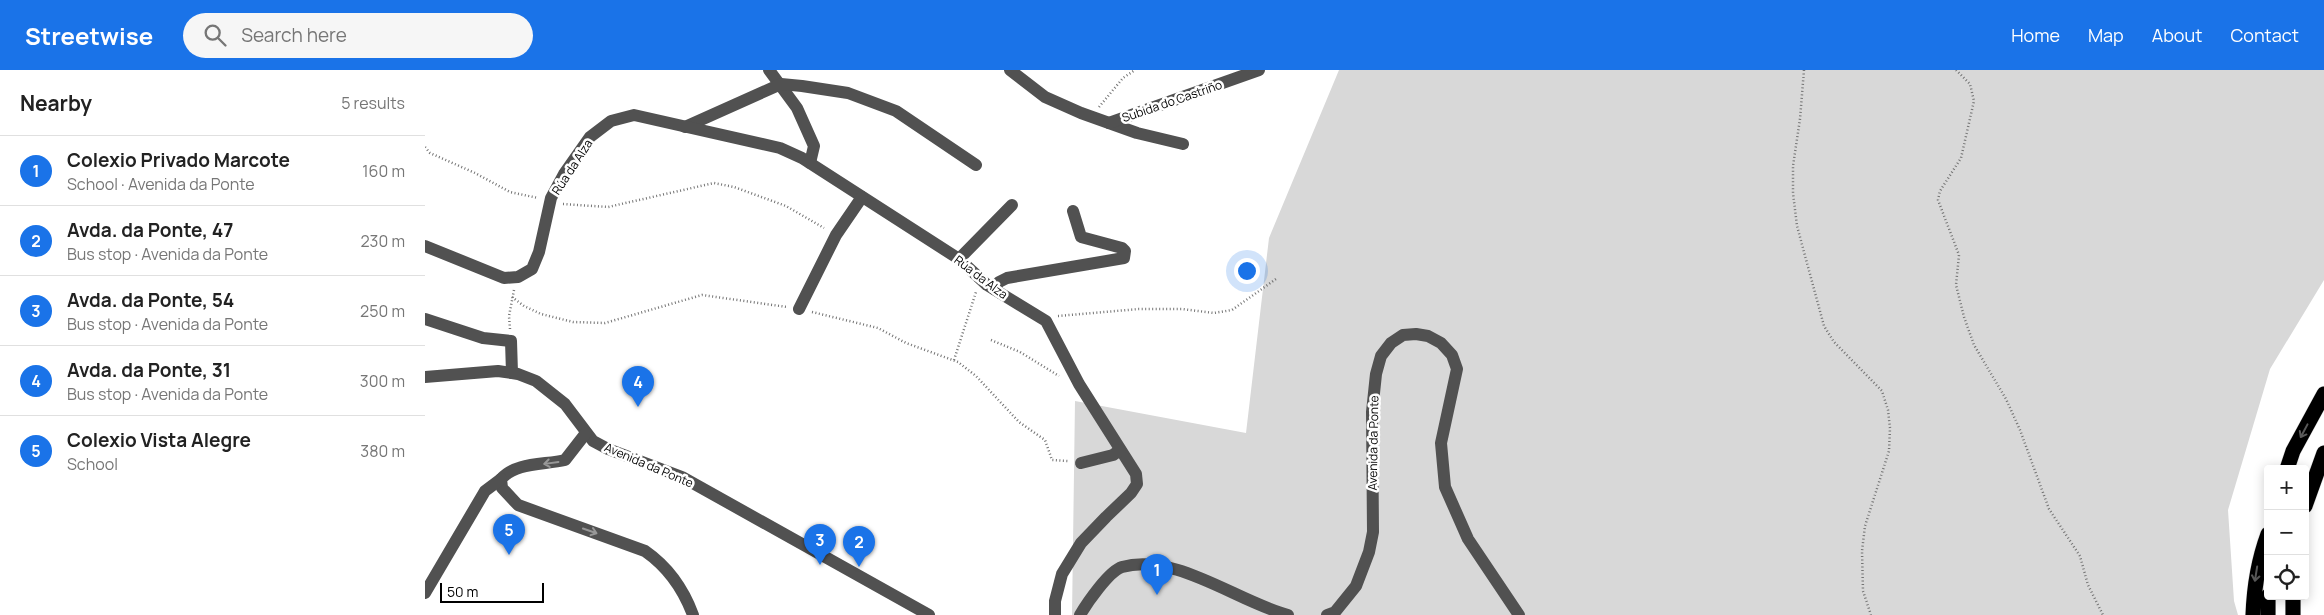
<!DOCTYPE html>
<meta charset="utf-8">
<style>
body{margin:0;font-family:Manrope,sans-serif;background:#f6f6f6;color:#222}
.controls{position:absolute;right:15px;bottom:15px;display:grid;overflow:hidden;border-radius:5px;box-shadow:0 2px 12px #0003}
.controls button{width:45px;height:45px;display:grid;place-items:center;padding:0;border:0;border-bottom:1px solid #e0e0e0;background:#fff;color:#222;font:25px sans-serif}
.scale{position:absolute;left:15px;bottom:12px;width:104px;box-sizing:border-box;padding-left:5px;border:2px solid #000;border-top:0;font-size:14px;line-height:18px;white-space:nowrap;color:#000;-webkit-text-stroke:4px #fff;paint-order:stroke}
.you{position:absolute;left:821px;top:200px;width:18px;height:18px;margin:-12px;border:4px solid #fff;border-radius:50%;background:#1a73e8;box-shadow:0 0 0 8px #1a73e833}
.badge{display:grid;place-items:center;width:32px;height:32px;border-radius:50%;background:#1a73e8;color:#fff;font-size:16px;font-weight:700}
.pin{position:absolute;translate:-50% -41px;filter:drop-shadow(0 1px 2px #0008)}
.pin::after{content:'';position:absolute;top:26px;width:18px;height:15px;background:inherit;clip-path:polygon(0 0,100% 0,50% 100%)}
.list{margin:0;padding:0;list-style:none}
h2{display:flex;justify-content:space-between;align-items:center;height:65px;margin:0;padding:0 20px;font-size:21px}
h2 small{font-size:16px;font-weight:400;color:#767676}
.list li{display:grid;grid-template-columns:32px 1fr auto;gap:15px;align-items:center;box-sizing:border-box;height:70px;padding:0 20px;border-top:1px solid #e0e0e0}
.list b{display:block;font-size:19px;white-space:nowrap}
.list p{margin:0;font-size:16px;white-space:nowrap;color:#767676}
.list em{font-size:16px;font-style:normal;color:#767676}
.icon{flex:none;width:28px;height:28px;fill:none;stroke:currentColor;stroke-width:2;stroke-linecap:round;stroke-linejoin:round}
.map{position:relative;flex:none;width:1899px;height:545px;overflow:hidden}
header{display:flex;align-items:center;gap:30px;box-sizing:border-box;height:70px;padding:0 25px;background:#1a73e8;color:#fff}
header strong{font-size:24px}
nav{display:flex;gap:28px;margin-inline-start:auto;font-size:18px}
.search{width:350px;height:45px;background:#f6f6f6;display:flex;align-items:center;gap:12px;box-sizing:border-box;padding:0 18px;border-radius:28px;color:#767676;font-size:19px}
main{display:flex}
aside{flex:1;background:#fff}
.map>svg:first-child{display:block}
.green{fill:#d8d8d8}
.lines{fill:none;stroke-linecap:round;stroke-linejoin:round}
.highway-casing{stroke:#dbdbdb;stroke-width:16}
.path{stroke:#737373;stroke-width:2.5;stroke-dasharray:1 2.5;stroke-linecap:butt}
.minor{stroke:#515151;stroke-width:12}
.highway{stroke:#000;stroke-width:15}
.oneway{stroke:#595959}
.oneway2{stroke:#979797}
.labels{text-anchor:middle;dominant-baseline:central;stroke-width:5;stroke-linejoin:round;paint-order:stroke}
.street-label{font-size:12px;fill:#000;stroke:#fff}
</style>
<header>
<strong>Streetwise</strong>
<div class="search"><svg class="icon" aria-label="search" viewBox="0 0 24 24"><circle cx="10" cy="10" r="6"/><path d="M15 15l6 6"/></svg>Search here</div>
<nav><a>Home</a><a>Map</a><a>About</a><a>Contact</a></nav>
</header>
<main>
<aside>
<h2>Nearby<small>5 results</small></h2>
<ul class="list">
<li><span class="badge">1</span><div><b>Colexio Privado Marcote</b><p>School · Avenida da Ponte</p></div><em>160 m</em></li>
<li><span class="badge">2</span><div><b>Avda. da Ponte, 47</b><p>Bus stop · Avenida da Ponte</p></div><em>230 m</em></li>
<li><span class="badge">3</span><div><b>Avda. da Ponte, 54</b><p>Bus stop · Avenida da Ponte</p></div><em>250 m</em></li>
<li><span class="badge">4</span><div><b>Avda. da Ponte, 31</b><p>Bus stop · Avenida da Ponte</p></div><em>300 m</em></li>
<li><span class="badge">5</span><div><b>Colexio Vista Alegre</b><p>School</p></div><em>380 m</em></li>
</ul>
</aside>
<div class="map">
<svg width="1899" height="545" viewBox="0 0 1899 545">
<rect width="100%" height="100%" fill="#fff"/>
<!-- green -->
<path class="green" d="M 914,0 L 1899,0 L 1899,210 L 1845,299 L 1803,440 L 1809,531 L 1813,545 L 647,545 L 650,331 L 821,363 L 844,168 Z"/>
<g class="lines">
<!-- highway casing -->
<g class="highway-casing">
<g id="highway">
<path d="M 1862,399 L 1868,381 L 1899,324"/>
<path d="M 1880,436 L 1899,383"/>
<path d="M 1868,526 L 1868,545"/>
<path d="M 1828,545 C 1829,516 1833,491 1843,464"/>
<path d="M 1843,545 L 1843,526"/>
</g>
</g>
<!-- path -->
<g class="path">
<path d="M 1379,0 L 1375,49 L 1368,96 L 1368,123 L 1372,156 L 1399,256 L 1409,272 L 1457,321 L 1463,340 L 1465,358 L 1464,381 L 1440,456 L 1437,481 L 1438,521 L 1446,545"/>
<path d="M 1531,0 L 1545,14 L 1549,31 L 1536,88 L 1515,121 L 1513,130 L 1534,185 L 1531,215 L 1539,247 L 1549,275 L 1581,329 L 1595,360 L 1624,439 L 1655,486 L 1663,515 L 1678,545"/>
<path d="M 674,37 L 698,8 L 710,0"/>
<path d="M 0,77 L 5,83 L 50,103 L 85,122 L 113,128"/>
<path d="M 138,134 L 183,137 L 289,113 L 309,117 L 361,136 L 399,158"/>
<path d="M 87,227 L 99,236 L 116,244 L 148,252 L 180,253 L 277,225 L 362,237"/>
<path d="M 387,242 L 453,258 L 481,273 L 533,292 L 551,306 L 594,352 L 620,370 L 627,390 L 643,391"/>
<path d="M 633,246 L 714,239 L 757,239 L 789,243 L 807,240 L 851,209"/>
<path d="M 85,259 L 84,246 L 89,220"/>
<path d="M 566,270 L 595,282 L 634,306"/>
<path d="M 529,290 L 551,222"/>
</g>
<!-- minor -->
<g class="minor">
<path d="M 344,0 L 372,38 L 389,76 L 385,93"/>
<path d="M 585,0 L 620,27 L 656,43 L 712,63 L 758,74"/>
<path d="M 684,53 L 834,0"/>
<path d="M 260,57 L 356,14 L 377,16 L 423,23 L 471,41 L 551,95"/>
<path d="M 0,176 L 79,208 L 93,207 L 107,199 L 114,182 L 126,128 L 139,104 L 165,67 L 186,51 L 209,45 L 355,78 L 377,88 L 534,189 L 562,215 L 621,251 L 654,314 L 711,404 L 712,414 L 706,423 L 681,447 L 656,473 L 637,504 L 630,531 L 630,545"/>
<path d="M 534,189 L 587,135"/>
<path d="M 569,219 L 574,212 L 582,208 L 699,188 L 700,181 L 697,178 L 656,167 L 648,141"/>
<path d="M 374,239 L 411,165 L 437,127"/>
<path d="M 0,249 L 58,268 L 86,271 L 87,303"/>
<path d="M 0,307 L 73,301 L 93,304 L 111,311 L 140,334 L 168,371 L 183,379 L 257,407 L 504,545"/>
<path d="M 161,363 L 140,390 C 119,395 91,392 76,409 L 77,418 L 93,435 L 220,481 C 243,497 258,518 268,545"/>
<path d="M 656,393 L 688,385 L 695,380"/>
<path d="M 0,523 L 60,421 L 76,409"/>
<path d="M 655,545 C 662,533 684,501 697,497 C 750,482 813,532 863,545"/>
<path d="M 902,545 L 910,542 L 931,516 L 944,482 L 948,462 L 947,342 L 951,304 L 956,286 L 966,273 L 978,265 L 991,264 L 1003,266 L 1016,273 L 1027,285 L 1032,299 L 1016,373 L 1020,417 L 1043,469 L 1094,545"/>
</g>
<!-- highway -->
<use href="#highway" class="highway"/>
</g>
<!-- one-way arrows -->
<defs><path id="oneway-shaft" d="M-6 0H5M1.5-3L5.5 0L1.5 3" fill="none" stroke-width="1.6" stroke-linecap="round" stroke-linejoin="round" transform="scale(1.25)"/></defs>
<g class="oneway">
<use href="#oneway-shaft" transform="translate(1879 361) rotate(118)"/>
<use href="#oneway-shaft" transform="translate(1831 504) rotate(99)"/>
</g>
<g class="oneway2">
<use href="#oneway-shaft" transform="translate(126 393) rotate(172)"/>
<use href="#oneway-shaft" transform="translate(165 461) rotate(19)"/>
</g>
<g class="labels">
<!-- street labels -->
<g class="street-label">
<text transform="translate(747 31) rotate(-19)">Subida do Castriño</text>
<text transform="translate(147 97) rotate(-57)">Rúa da Alza</text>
<text transform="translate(556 207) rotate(37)">Rúa da Alza</text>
<text transform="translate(948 373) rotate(-89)">Avenida da Ponte</text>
<text transform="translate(224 395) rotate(23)">Avenida da Ponte</text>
</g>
</g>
</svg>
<div class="controls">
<button>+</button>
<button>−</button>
<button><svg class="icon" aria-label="locate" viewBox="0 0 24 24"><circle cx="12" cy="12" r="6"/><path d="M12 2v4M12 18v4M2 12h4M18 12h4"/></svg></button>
</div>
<div class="scale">50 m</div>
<div class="you"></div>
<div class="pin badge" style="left:732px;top:525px">1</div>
<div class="pin badge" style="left:434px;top:497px">2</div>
<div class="pin badge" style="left:395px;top:495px">3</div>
<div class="pin badge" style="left:213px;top:337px">4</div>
<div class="pin badge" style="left:84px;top:485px">5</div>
</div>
</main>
